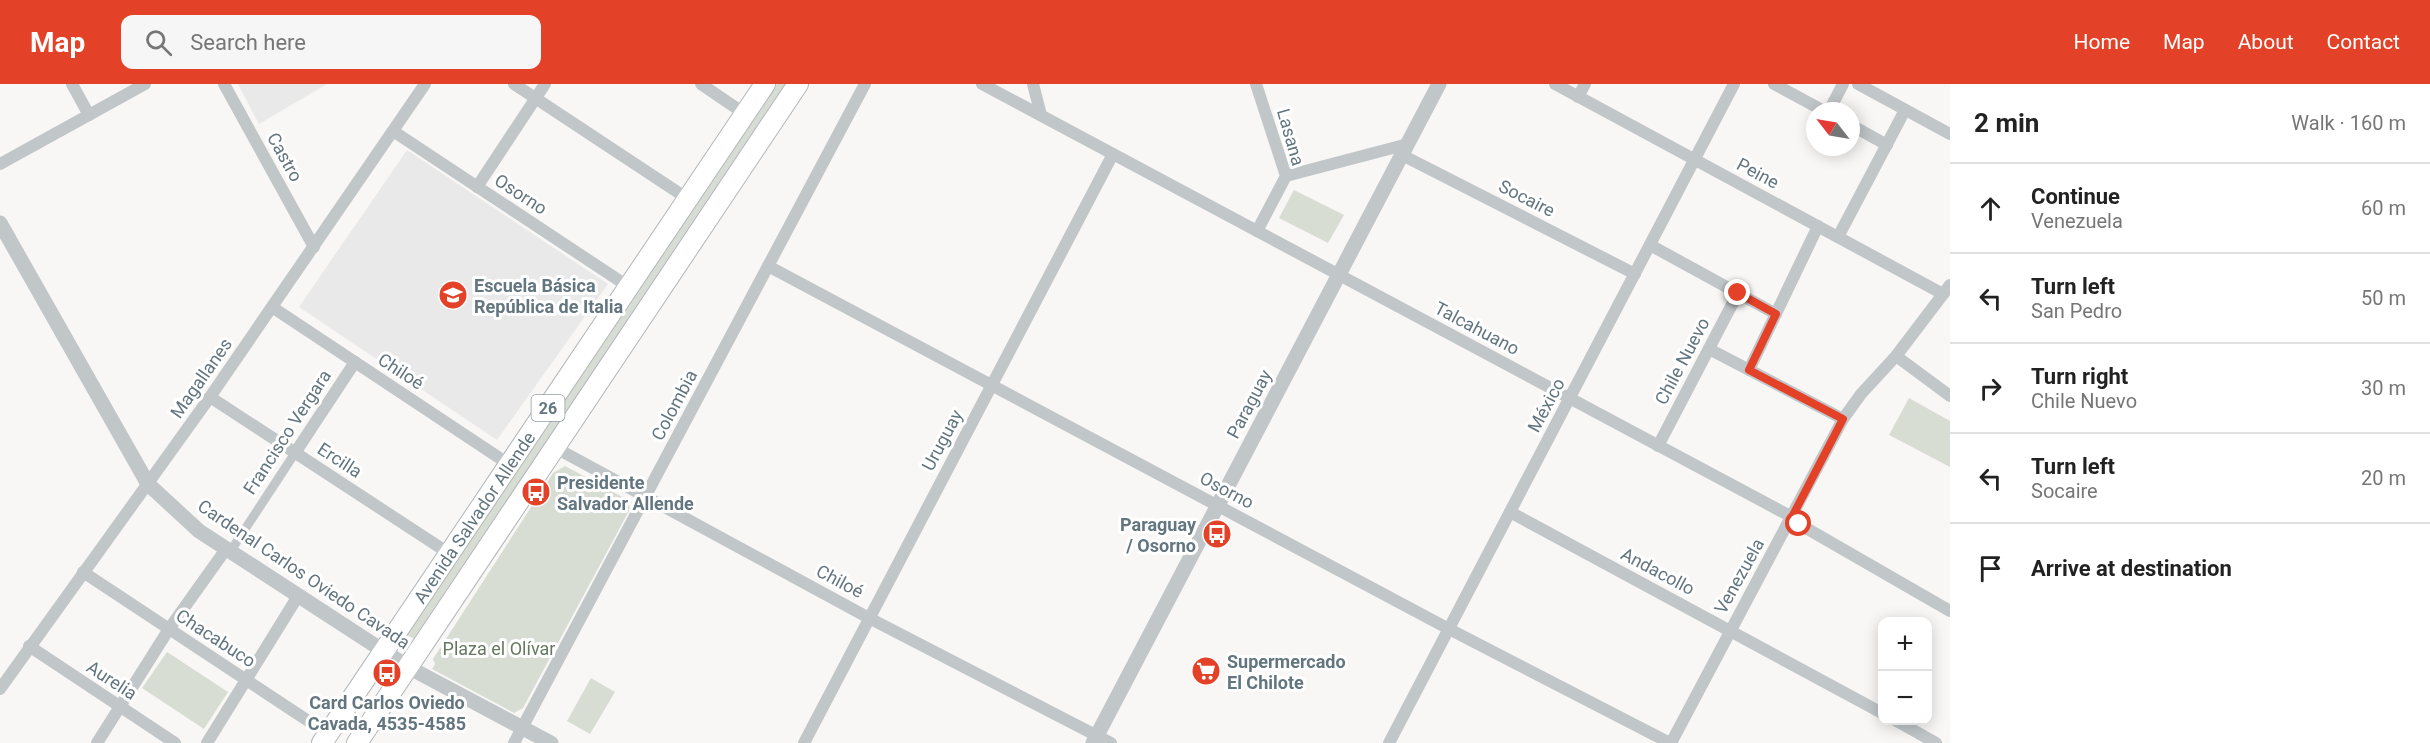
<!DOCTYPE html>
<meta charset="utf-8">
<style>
body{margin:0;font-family:Roboto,sans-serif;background:#f6f6f6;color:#222}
.controls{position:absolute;right:18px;bottom:18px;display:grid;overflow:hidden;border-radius:12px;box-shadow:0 3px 15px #0003}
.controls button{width:54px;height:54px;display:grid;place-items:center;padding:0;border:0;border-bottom:2px solid #e0e0e0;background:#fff;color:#222;font:30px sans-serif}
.compass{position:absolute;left:1806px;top:18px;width:54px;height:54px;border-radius:50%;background:#fff;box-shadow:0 3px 15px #0003;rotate:301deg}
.stop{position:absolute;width:18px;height:18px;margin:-14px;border:4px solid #e34229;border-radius:50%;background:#fff}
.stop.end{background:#e34229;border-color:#fff;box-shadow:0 2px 6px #0008}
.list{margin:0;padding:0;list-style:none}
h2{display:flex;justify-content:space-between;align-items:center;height:78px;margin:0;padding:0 24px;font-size:26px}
h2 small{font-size:20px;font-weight:400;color:#767676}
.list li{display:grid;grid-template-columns:39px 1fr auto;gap:18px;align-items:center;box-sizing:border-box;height:90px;padding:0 24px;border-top:2px solid #e0e0e0}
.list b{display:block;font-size:22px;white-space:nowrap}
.list p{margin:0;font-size:20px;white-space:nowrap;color:#767676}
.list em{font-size:20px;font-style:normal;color:#767676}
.icon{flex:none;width:33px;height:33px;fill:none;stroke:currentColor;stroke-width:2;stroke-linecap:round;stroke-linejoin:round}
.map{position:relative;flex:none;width:1950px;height:659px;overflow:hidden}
header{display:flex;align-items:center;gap:36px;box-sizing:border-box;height:84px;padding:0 30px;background:#e34229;color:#fff}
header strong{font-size:28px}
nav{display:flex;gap:33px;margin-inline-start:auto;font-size:21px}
.search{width:420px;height:54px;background:#f6f6f6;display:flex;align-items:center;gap:15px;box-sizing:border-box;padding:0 21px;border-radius:12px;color:#767676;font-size:22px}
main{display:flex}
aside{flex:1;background:#fff}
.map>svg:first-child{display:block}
.built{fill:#e8e9e8}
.green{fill:#d8ddd4}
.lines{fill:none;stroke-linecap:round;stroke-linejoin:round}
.trunk-casing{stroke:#b2b7ba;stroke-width:22}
.pedestrian{stroke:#c1c6c9;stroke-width:9}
.minor{stroke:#c1c6c9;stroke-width:12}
.tertiary{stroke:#c1c6c9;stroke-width:15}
.trunk{stroke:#fff;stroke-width:20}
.route{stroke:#e34229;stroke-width:8}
.labels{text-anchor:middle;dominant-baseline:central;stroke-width:6;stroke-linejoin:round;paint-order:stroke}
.shield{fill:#fff;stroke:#929fa6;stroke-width:1.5}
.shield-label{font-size:16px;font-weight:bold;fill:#637680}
.street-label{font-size:18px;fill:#637680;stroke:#fff}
.poi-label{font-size:18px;font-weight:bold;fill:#637680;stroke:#fff;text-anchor:start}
.park-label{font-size:18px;fill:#677861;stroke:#fff}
</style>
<header>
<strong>Map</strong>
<div class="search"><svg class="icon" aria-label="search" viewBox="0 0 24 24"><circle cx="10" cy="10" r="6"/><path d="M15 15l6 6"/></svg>Search here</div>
<nav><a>Home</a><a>Map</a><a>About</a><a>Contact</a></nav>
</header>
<main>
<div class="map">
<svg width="1950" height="659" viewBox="0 0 1950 659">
<rect width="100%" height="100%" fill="#f8f7f5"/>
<!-- built -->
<g class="built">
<path d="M 238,0 L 327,0 L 259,40 Z"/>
<path d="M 407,66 L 608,200 L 497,356 L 299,223 Z"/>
</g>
<!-- green -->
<g class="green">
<path d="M 777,0 L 787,0 L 414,555 L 407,551 Z"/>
<path d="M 1294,106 L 1344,131 L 1328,159 L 1279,134 Z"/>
<path d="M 1909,314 L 1950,337 L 1950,383 L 1889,351 Z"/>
<path d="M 565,382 L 628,416 L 630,425 L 523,624 L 514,629 L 432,585 L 435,580 L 433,575 L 553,389 Z"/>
<path d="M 167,568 L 228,608 L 204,645 L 142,604 Z"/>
<path d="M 591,594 L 615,608 L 590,650 L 567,637 Z"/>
</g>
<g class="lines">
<!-- trunk casing -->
<g class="trunk-casing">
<g id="trunk">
<path id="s1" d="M 322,659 L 765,0"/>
<path d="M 357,659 L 798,0"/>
</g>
</g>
<!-- pedestrian -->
<path class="pedestrian" d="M 230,468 L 295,369"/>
<!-- minor -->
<g class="minor">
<path d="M 72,0 L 89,31"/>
<path d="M 224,0 L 314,163"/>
<path d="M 514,0 L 688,115"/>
<path d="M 701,0 L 745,30"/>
<path d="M 982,0 L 1792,433 L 1799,440 L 1950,527"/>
<path d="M 1033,0 L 1041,31"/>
<path d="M 1256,0 L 1286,92 L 1257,147"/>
<path d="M 1555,0 L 1943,210"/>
<path d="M 1774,0 L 1824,27"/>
<path d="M 1858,0 L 1950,50"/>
<path d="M 1578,13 L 1585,0"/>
<path d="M 1829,27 L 1843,0"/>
<path d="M 1851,41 L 1887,61"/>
<path d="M 393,47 L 629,203"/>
<path d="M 1402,71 L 1635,190"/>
<path d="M 0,80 L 145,0"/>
<path d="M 1286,92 L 1408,60"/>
<path d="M 477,103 L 545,0"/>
<path d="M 1838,153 L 1905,26"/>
<path d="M 1650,161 L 1776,230"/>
<path d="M 768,182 L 1449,545 L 1670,659"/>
<path d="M 272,223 L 510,381"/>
<path d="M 1709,265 L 1843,335"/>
<path d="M 1896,272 L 1950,312"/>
<path d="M 1749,286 L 1818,142"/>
<path d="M 210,313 L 450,470"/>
<path d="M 1658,362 L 1738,209"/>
<path d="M 554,363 L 869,534 L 1111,659"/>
<path d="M 295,369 L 355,278"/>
<path d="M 1510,428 L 1882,629"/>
<path d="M 83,488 L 328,650"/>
<path d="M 29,562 L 175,659"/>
<path d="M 0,605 L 210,313 L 425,0"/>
<path d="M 1895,636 L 1936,659"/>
<path d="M 97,659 L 169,545 L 226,465"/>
<path d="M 207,659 L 298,512"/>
<path d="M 514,659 L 865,0"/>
<path d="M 804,659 L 1113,70"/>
<path d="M 1389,659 L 1734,0"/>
<path d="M 1671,659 L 1843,335 L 1861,310 L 1896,272 L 1950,201"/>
</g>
<!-- tertiary -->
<g class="tertiary">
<path d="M 0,139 L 148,400 L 199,447 L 408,583 L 551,659"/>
<path d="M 1093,659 L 1439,0"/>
</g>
<!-- trunk -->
<use href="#trunk" class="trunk"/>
</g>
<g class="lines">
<!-- route -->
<path class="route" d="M 1738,209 L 1776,230 L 1749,286 L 1843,335 L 1792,433 L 1799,440"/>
</g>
<!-- icons -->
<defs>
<g id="school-disc" transform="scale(1.5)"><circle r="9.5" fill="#e34229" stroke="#fff"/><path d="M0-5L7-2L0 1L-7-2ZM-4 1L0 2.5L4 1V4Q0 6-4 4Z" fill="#fff"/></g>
<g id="bus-disc" transform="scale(1.5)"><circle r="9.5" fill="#e34229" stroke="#fff"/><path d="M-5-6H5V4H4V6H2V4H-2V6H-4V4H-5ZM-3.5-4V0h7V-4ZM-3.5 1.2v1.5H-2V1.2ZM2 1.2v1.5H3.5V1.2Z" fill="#fff"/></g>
<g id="supermarket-disc" transform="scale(1.5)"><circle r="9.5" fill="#e34229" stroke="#fff"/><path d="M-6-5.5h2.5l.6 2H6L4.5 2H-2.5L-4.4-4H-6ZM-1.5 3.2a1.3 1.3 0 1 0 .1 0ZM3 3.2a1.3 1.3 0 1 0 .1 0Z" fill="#fff"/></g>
</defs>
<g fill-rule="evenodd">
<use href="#school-disc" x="453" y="211"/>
<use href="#bus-disc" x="536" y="408"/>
<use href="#bus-disc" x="1217" y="450"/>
<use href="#supermarket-disc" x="1206" y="587"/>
<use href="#bus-disc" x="387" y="589"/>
</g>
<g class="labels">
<!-- shield labels -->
<rect class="shield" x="531.5" y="311" width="33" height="26" rx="4.5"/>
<g class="shield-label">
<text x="548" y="324">26</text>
</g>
<!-- street labels -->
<g class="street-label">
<text transform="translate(1291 53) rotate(74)">Lasana</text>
<text transform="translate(285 73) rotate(61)">Castro</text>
<text transform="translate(1758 89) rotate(28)">Peine</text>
<text transform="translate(521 110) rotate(33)">Osorno</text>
<text transform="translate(1527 114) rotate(27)">Socaire</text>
<text transform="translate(1477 244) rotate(28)">Talcahuano</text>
<text transform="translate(1682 277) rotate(-62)">Chile Nuevo</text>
<text transform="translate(401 287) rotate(33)">Chiloé</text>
<text transform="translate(201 294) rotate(-55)">Magallanes</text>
<text transform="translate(1249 320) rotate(-62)">Paraguay</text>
<text transform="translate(674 321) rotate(-62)">Colombia</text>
<text transform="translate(1546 321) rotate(-62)">México</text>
<text transform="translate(287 348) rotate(-57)">Francisco Vergara</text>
<text transform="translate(942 356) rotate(-62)">Uruguay</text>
<text transform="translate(340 376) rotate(33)">Ercilla</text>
<text transform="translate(1227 406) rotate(28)">Osorno</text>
<text stroke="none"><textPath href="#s1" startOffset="272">Avenida Salvador Allende</textPath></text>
<text transform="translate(1658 487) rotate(28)">Andacollo</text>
<text transform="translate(304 490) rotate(34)">Cardenal Carlos Oviedo Cavada</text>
<text transform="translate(1739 492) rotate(-61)">Venezuela</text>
<text transform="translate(840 497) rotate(28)">Chiloé</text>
<text transform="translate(216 554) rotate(33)">Chacabuco</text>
<text transform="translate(112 596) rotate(33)">Aurelia</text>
</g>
<!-- poi labels -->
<g class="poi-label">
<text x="474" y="201">Escuela Básica<tspan x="474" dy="21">República de Italia</tspan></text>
<text x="557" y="398">Presidente<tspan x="557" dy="21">Salvador Allende</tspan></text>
<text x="1196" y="440" text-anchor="end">Paraguay<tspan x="1196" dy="21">/ Osorno</tspan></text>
<text x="1227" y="577">Supermercado<tspan x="1227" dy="21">El Chilote</tspan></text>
<text x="387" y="618" text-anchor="middle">Card Carlos Oviedo<tspan x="387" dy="21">Cavada, 4535-4585</tspan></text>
</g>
<!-- park labels -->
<g class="park-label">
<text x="499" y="564">Plaza el Olívar</text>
</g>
</g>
</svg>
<div class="controls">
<button>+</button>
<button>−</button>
</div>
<svg class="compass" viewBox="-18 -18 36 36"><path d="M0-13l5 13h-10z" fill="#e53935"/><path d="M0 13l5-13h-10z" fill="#767676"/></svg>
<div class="stop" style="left:1799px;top:440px"></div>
<div class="stop end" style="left:1738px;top:209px"></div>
</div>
<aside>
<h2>2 min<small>Walk · 160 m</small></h2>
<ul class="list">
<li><svg class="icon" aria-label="ahead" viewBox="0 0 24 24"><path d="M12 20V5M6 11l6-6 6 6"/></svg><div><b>Continue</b><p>Venezuela</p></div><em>60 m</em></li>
<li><svg class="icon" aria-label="left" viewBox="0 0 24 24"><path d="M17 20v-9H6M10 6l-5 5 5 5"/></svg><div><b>Turn left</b><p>San Pedro</p></div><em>50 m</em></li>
<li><svg class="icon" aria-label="right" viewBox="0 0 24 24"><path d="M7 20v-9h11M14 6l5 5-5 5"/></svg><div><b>Turn right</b><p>Chile Nuevo</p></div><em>30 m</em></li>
<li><svg class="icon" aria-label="left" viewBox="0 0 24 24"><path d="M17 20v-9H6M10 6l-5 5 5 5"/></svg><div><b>Turn left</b><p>Socaire</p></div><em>20 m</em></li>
<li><svg class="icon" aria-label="arrive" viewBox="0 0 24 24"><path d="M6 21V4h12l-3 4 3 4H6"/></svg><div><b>Arrive at destination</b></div></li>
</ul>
</aside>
</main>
